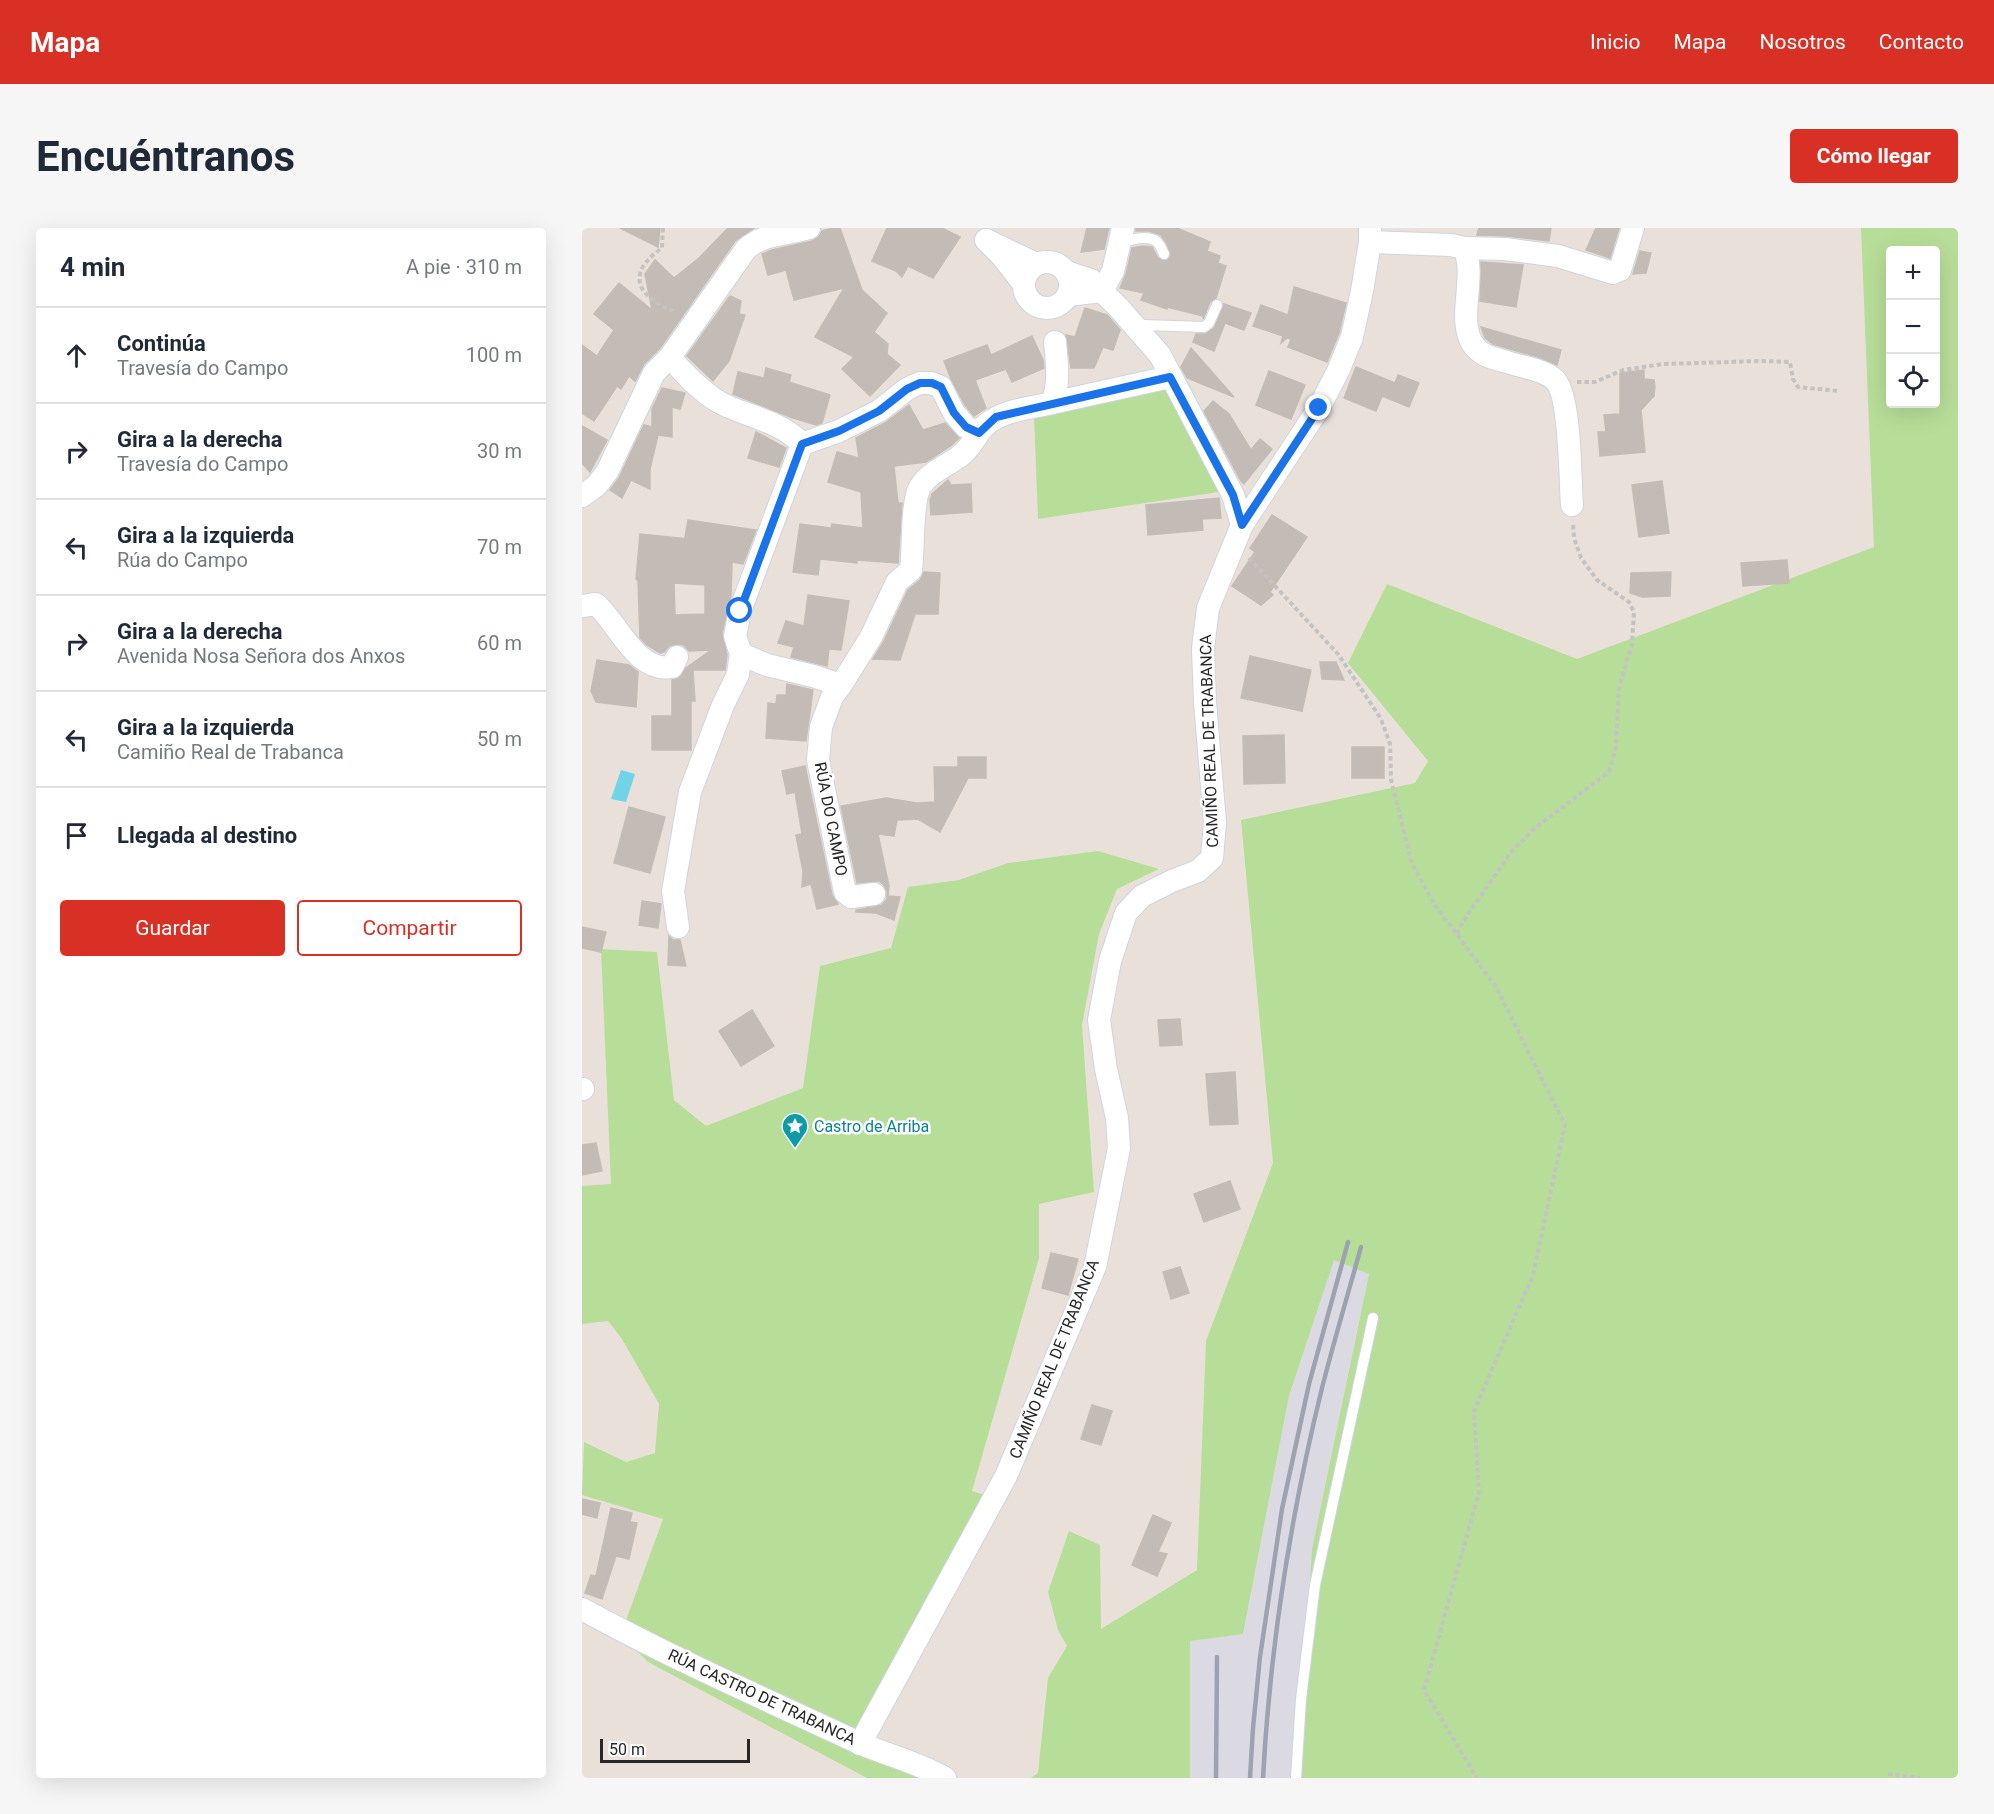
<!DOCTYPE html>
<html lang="es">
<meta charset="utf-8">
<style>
body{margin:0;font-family:Roboto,sans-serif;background:#f6f6f7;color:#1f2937}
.controls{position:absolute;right:18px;top:18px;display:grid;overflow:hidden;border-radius:6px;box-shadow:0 6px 24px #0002}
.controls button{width:54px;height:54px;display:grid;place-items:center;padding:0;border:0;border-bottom:2px solid #e0e1e3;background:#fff;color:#1f2937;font:30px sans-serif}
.scale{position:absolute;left:18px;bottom:15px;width:150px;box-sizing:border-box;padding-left:6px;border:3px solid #272727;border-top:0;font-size:16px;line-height:21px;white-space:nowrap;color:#272727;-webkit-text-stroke:4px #fff;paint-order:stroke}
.stop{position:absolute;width:18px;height:18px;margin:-14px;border:4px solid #1a73e8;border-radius:50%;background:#fff}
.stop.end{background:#1a73e8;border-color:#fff;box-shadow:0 2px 6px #0008}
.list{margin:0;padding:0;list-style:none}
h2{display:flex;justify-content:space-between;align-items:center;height:78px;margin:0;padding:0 24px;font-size:26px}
h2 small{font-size:20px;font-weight:400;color:#747a83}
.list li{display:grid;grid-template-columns:39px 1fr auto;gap:18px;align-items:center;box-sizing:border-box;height:96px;padding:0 24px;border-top:2px solid #e0e1e3}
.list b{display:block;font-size:22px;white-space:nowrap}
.list p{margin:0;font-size:20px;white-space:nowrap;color:#747a83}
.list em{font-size:20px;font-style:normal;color:#747a83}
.actions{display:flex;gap:12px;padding:18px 24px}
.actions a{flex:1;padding:14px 0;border:2px solid #d93025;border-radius:6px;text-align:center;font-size:21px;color:#d93025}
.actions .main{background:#d93025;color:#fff}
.icon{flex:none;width:33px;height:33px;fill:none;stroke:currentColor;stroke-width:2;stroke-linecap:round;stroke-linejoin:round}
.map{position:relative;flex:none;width:1376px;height:1550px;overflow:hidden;border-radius:6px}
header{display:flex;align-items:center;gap:36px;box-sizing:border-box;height:84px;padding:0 30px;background:#d93025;color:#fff}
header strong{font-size:28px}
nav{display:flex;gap:33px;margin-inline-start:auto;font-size:21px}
.intro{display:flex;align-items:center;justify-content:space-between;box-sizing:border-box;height:144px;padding:0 36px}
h1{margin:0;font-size:42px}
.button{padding:15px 27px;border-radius:6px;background:#d93025;color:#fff;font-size:21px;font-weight:700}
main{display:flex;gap:36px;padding:0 36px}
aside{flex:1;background:#fff;border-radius:6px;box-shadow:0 6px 24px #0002}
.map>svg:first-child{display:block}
.industrial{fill:#dbdae2}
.green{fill:#b7de98;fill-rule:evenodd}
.water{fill:#71d3e7}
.building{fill:#c2bbb6;stroke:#c4bdb4;stroke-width:1.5;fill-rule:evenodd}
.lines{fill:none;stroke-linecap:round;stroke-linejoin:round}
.lane-casing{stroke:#cfd4e0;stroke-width:12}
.street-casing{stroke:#cfd4e0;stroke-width:24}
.path{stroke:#c3c3c3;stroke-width:4;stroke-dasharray:4.5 3;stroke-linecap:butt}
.lane{stroke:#fff;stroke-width:10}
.street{stroke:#fff;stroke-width:22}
.rail{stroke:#9da2b1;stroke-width:4.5}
.route{stroke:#1a73e8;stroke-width:8}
.labels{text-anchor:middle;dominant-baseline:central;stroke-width:5;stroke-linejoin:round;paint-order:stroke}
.street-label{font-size:16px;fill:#272727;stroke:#fff}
.culture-label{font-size:16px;fill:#0d838f;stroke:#fff;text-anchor:start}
</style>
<header>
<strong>Mapa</strong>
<nav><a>Inicio</a><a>Mapa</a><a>Nosotros</a><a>Contacto</a></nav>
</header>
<div class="intro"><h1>Encuéntranos</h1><a class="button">Cómo llegar</a></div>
<main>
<aside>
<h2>4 min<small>A pie · 310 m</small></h2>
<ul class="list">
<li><svg class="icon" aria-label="ahead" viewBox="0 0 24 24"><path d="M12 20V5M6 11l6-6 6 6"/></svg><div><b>Continúa</b><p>Travesía do Campo</p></div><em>100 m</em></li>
<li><svg class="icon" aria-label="right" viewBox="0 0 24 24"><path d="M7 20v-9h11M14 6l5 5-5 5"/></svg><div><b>Gira a la derecha</b><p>Travesía do Campo</p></div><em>30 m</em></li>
<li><svg class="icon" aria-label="left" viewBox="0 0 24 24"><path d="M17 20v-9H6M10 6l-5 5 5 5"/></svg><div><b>Gira a la izquierda</b><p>Rúa do Campo</p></div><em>70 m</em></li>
<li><svg class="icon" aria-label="right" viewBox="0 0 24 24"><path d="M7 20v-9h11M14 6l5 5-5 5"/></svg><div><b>Gira a la derecha</b><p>Avenida Nosa Señora dos Anxos</p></div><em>60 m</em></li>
<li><svg class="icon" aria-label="left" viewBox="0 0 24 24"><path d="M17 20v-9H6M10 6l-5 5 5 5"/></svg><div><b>Gira a la izquierda</b><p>Camiño Real de Trabanca</p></div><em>50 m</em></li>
<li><svg class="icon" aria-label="arrive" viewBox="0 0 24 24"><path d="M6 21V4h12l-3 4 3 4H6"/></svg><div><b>Llegada al destino</b></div></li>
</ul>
<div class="actions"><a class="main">Guardar</a><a>Compartir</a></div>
</aside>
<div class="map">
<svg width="1376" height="1550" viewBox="0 0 1376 1550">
<rect width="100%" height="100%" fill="#e9e1d9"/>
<!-- industrial -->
<path class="industrial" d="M 752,1031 L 787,1045 L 730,1321 L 715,1550 L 608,1550 L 608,1412 L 661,1406 L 707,1168 Z"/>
<!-- green -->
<g class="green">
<path d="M 1279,0 L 1376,0 L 1376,1550 L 715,1550 L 730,1321 L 787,1046 L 752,1032 L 707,1168 L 661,1406 L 608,1413 L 608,1550 L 449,1550 L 456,1545 L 466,1450 L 485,1418 L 476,1402 L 466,1364 L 487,1303 L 518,1317 L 519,1401 L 615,1342 L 624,1113 L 691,935 L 659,592 L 833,555 L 846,533 L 766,435 L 805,356 L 995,431 L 1292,319 ZM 1308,22 L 1354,22 L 1354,176 L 1308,176 Z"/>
<path d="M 582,160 L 637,264 L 456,291 L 452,188 Z"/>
<path d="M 516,623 L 577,641 L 535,661 L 517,706 L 500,797 L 512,964 L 457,976 L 457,1030 L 390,1263 L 412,1270 L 279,1515 L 363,1550 L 285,1550 L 66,1434 L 39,1406 L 81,1291 L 0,1267 L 2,1214 L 44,1234 L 73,1225 L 77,1176 L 40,1111 L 26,1093 L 0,1096 L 0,958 L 29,956 L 19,721 L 75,724 L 92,872 L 124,898 L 221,860 L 238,738 L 309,720 L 326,659 L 377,652 L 426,635 Z"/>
</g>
<!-- water -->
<path class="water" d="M 39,542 L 53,546 L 44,574 L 29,571 Z"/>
<!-- building -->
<g class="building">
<path d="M 38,0 L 78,0 L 76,19 Z"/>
<path d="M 146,0 L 172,0 L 153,13 L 78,120 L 62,136 L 53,153 L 47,148 L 39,161 L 35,158 L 12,193 L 0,185 L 0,117 L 15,128 L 32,102 L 12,86 L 37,55 L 70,82 L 63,46 L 73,32 L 92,50 L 117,30 Z"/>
<path d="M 251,0 L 258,0 L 280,62 L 305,85 L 292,104 L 306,116 L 305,126 L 318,137 L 288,168 L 260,141 L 272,129 L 233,109 L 262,60 L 212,72 L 204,42 L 186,47 L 180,26 L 190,22 L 230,13 L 237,9 L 240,3 Z"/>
<path d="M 305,0 L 360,0 L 378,9 L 351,50 L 326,38 L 320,49 L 314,43 L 290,33 Z"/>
<path d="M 505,0 L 527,0 L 522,21 L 499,24 Z"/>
<path d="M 554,0 L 595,0 L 628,14 L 625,23 L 638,28 L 636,35 L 644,38 L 634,70 L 628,74 L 621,91 L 621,88 L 585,79 L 585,81 L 559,72 L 562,65 L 538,60 L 544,46 L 550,20 L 561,18 L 570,19 L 576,30 L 581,33 L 586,32 L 589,27 L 585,16 L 579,7 L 567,3 L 554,3 Z"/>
<path d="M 897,0 L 969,0 L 967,13 L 925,8 L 895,7 Z"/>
<path d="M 1014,0 L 1037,0 L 1028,30 L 1004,22 Z"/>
<path d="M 1058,23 L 1069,25 L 1064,45 L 1051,46 Z"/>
<path d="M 899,34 L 941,37 L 934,79 L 898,73 Z"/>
<path d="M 712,59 L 764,75 L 757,105 L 745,134 L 706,119 L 709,111 L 705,110 L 699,115 L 701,108 L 671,98 L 679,77 L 706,87 Z"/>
<path d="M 148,68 L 159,73 L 157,86 L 163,87 L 147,133 L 131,153 L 105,128 Z"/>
<path d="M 642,76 L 669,85 L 662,102 L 643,95 L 632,123 L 611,114 L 614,106 L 623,106 L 632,100 Z"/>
<path d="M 503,80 L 525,87 L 538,102 L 531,122 L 521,119 L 512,140 L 489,140 L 484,107 L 493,109 Z"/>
<path d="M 899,99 L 979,122 L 975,137 L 959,130 L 911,116 L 903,110 Z"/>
<path d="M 450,108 L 461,132 L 462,140 L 430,154 L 424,141 L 393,152 L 404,180 L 392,188 L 383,177 L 369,151 L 362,133 L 405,117 L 409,127 Z"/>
<path d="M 609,120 L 652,169 L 605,150 L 599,139 Z"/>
<path d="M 774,139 L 813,155 L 816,147 L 837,155 L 827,179 L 800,168 L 794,183 L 762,170 Z"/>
<path d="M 184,140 L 209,147 L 207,154 L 248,167 L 240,195 L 234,197 L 208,189 L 151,166 L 156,144 L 182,150 Z"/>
<path d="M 1062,142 L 1062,151 L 1072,152 L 1073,159 L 1072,168 L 1059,182 L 1063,224 L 1018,228 L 1016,204 L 1024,204 L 1022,187 L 1038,186 L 1038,145 Z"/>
<path d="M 687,143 L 723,157 L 709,191 L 674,177 Z"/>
<path d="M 80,160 L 103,165 L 98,181 L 90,179 L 90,209 L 76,207 L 68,241 L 68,261 L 49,252 L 40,270 L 28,262 L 37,250 L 62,197 L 70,199 L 70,181 Z"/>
<path d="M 631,173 L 647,186 L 669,222 L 678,211 L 690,221 L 662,256 L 659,253 L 622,183 Z"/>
<path d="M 327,177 L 341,202 L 363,195 L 377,210 L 370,217 L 344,234 L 312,238 L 316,275 L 320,275 L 316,335 L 275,332 L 275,335 L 238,331 L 236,347 L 211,344 L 218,296 L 249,300 L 250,296 L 281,300 L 279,264 L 246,254 L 255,224 L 277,230 L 274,210 L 303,195 Z"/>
<path d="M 0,198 L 25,212 L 8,244 L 0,235 Z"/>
<path d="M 174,204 L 204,220 L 197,239 L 166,230 Z"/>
<path d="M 366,252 L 369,257 L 389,256 L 390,284 L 349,287 L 348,272 L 350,266 Z"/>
<path d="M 1080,253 L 1087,305 L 1057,309 L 1050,257 Z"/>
<path d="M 637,270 L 639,290 L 620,291 L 621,302 L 566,307 L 564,277 Z"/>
<path d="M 690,287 L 725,309 L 688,364 L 691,367 L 679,377 L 650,358 L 673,324 L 668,320 Z"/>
<path d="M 106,292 L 174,302 L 161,336 L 150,334 L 149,368 L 140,405 L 145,427 L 143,442 L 111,442 L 113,473 L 109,473 L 109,522 L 70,522 L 70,488 L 90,488 L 90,452 L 97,450 L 104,440 L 129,422 L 107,423 L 102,417 L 95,416 L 87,418 L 82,424 L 78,425 L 65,417 L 58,410 L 56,352 L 54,351 L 58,306 L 107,311 L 103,309 ZM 92,355 L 123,357 L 123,386 L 93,387 Z"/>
<path d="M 1205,332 L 1207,355 L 1161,358 L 1159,335 Z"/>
<path d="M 342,344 L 358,345 L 356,386 L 333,386 L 318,432 L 291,431 L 301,415 L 326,362 L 338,352 Z"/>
<path d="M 1089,344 L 1088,368 L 1060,369 L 1048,365 L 1049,345 Z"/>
<path d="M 226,367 L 267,373 L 259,422 L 247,421 L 245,438 L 209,429 L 212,419 L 196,415 L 204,393 L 222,398 Z"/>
<path d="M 668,428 L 729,442 L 720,483 L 659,470 Z"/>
<path d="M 15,432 L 47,437 L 56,444 L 54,479 L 14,474 L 9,463 Z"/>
<path d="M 738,434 L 754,434 L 762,452 L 740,451 Z"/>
<path d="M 205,456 L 231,462 L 224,513 L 184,510 L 186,475 L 194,476 L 195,467 L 204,467 Z"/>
<path d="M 702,507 L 703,555 L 662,556 L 661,508 Z"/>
<rect x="770" y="519" width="32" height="31"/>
<path d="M 376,529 L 404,529 L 404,550 L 386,550 L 358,604 L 336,591 L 315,592 L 312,608 L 296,606 L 307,658 L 306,668 L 318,669 L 312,692 L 294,685 L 274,684 L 274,682 L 300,677 L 305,671 L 305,664 L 302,657 L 297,653 L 275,655 L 259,578 L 304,570 L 335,575 L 353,574 L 352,539 L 376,539 Z"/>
<path d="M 223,538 L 250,667 L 256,676 L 235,681 L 229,656 L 220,659 L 221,643 L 214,607 L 220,606 L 213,564 L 205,566 L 200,543 Z"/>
<path d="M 47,579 L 83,589 L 68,645 L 32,635 Z"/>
<path d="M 60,673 L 79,676 L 76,700 L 57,697 Z"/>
<path d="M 0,699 L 24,704 L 19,724 L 0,720 Z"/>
<path d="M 87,708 L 91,712 L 98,712 L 104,738 L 86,737 Z"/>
<path d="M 170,782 L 192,818 L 159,838 L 137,803 Z"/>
<path d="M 598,791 L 600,817 L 578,818 L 576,792 Z"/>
<path d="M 653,844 L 656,896 L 628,897 L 624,846 Z"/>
<path d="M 14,915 L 20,943 L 0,947 L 0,917 Z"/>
<path d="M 648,953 L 658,981 L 622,994 L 612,966 Z"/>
<path d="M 469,1025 L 496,1031 L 486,1067 L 460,1060 Z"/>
<path d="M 598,1039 L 607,1065 L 589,1071 L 581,1044 Z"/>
<path d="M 510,1177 L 530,1183 L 519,1217 L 499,1211 Z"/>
<path d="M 0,1271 L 18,1275 L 15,1290 L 0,1286 Z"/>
<path d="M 29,1280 L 50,1285 L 48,1294 L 55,1295 L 47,1331 L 34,1328 L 20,1371 L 3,1365 L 9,1347 L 14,1348 Z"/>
<path d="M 571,1287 L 589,1295 L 576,1324 L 585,1326 L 575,1348 L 550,1337 Z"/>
</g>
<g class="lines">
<!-- lane casing -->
<g class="lane-casing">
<g id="lane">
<path d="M 537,16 C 547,12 564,7 574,13 C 578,16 580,22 582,26"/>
<path d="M 555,100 L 562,97 L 622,99 L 627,95 L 635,77"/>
<path d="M 714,1550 L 719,1471 L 733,1357 L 791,1090"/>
</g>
</g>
<!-- street casing -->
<g class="street-casing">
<g id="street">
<path d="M 541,0 L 531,43 L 520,63 L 537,80 L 578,127 L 651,267 L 660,297"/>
<path d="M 788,14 L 869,17 L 882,20 C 895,47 875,89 890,115 C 898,128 911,130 925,134 C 939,139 960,141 972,151 C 989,165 988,254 990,277"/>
<path d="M 882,20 L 923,21 L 976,28 L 1031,45 L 1038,42 L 1051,0"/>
<circle cx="465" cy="57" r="23"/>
<path d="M 484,44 L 509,52 L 520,63 L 486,67"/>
<path d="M 441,55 L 419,27 L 404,12 L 454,36"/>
<path d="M 88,129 C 100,144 120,164 137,174 C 164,189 198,192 220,216 L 158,383 L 153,408 L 159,426 L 156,446 L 141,477 L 108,564 L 91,663 L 96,699"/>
<path d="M 470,175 L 588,149"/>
<path d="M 220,216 L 257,203 L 297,183 L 325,161 L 338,155 L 349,155 L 359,159 L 372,185 L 384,199 L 397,205"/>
<path d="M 0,268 L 14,258 L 25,244 L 72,145 L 88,129 L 164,21 C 182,5 204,7 227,0"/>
<path d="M 0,378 L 14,376 C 36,395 54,445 90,439 L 95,429"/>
<path d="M 159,426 L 185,437 L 231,448 L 259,457"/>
<path d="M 292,666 L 269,669 L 263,664 L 236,532 L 239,499 L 250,469 L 259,457 L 289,409 L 315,354 L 329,342 C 332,321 329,275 338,259 C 347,244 365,238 378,228 C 390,220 394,205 405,196 C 421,182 450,180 470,175 C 478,155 475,135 473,114"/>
<path d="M 0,861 L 1,861"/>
<path d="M 0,1381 C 89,1430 183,1471 275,1514 C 304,1527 335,1534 363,1550"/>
<path d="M 278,1516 L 424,1248 L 513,1039 L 537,920 L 535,890 L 524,841 L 517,792 L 528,733 L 544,685 L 560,668 L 590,653 L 616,643 L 630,630 L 633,595 L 623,474 L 621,420 L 626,380 L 660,297 L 737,180 L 757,141 L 770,109 L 780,63 L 788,14 L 788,0"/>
</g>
</g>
<!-- path -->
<g class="path">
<path d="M 81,0 L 80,20 C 41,47 57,70 94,84"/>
<path d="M 995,154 L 1013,154 L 1041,142 L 1081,136 L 1180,133 L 1208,134 L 1211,151 L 1216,159 L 1257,163"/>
<path d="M 667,330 L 756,426 L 799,491 L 808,516 L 809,552 L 830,636 L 853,677 L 914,759 L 983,897 L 951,1047 L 892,1183 L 897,1264 L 842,1462 L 895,1550"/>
<path d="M 875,706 L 880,695 L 929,624 L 953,600 L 1027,544 L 1034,519 L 1037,460 L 1050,416 L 1052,384 L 1047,374 L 1015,352 L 999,330 L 992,310 L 991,296"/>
<path d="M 1306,1546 L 1338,1550"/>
</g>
<!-- lane -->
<use href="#lane" class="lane"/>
<!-- street -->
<use href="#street" class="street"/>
<!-- rail -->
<g class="rail">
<path d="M 634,1550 L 635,1429"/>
<path d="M 668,1550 L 671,1500 L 678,1429 L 700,1281 L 727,1156 L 766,1014"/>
<path d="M 681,1550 C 688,1420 709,1286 740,1160 C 752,1113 766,1066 779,1019"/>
</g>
</g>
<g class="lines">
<!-- route -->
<path class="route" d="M 158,383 L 220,216 L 257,203 L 297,183 L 325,161 L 338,155 L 350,155 L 359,159 L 372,185 L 384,199 L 397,205 L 414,189 L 588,149 L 651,267 L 660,297 L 737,180"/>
</g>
<!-- icons -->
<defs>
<g id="sight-pin" transform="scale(1.35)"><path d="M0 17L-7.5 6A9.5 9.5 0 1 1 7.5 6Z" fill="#0f9aa8" stroke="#fff"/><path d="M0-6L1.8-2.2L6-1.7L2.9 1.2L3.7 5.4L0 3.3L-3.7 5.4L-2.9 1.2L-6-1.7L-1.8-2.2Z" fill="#fff"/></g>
</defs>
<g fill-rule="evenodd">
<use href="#sight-pin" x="213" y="898"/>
</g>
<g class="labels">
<!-- street labels -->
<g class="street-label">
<text transform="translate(627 513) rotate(-92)">CAMIÑO REAL DE TRABANCA</text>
<text transform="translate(249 591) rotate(79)">RÚA DO CAMPO</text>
<text transform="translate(472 1131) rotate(-68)">CAMIÑO REAL DE TRABANCA</text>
<text transform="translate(180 1469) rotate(25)">RÚA CASTRO DE TRABANCA</text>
</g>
<!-- culture labels -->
<g class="culture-label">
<text x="232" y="898">Castro de Arriba</text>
</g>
</g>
</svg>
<div class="controls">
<button>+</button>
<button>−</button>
<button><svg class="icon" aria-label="locate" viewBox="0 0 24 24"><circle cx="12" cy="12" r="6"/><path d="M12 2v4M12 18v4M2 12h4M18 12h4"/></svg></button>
</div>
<div class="scale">50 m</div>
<div class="stop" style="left:158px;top:383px"></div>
<div class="stop end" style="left:737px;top:180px"></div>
</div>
</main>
